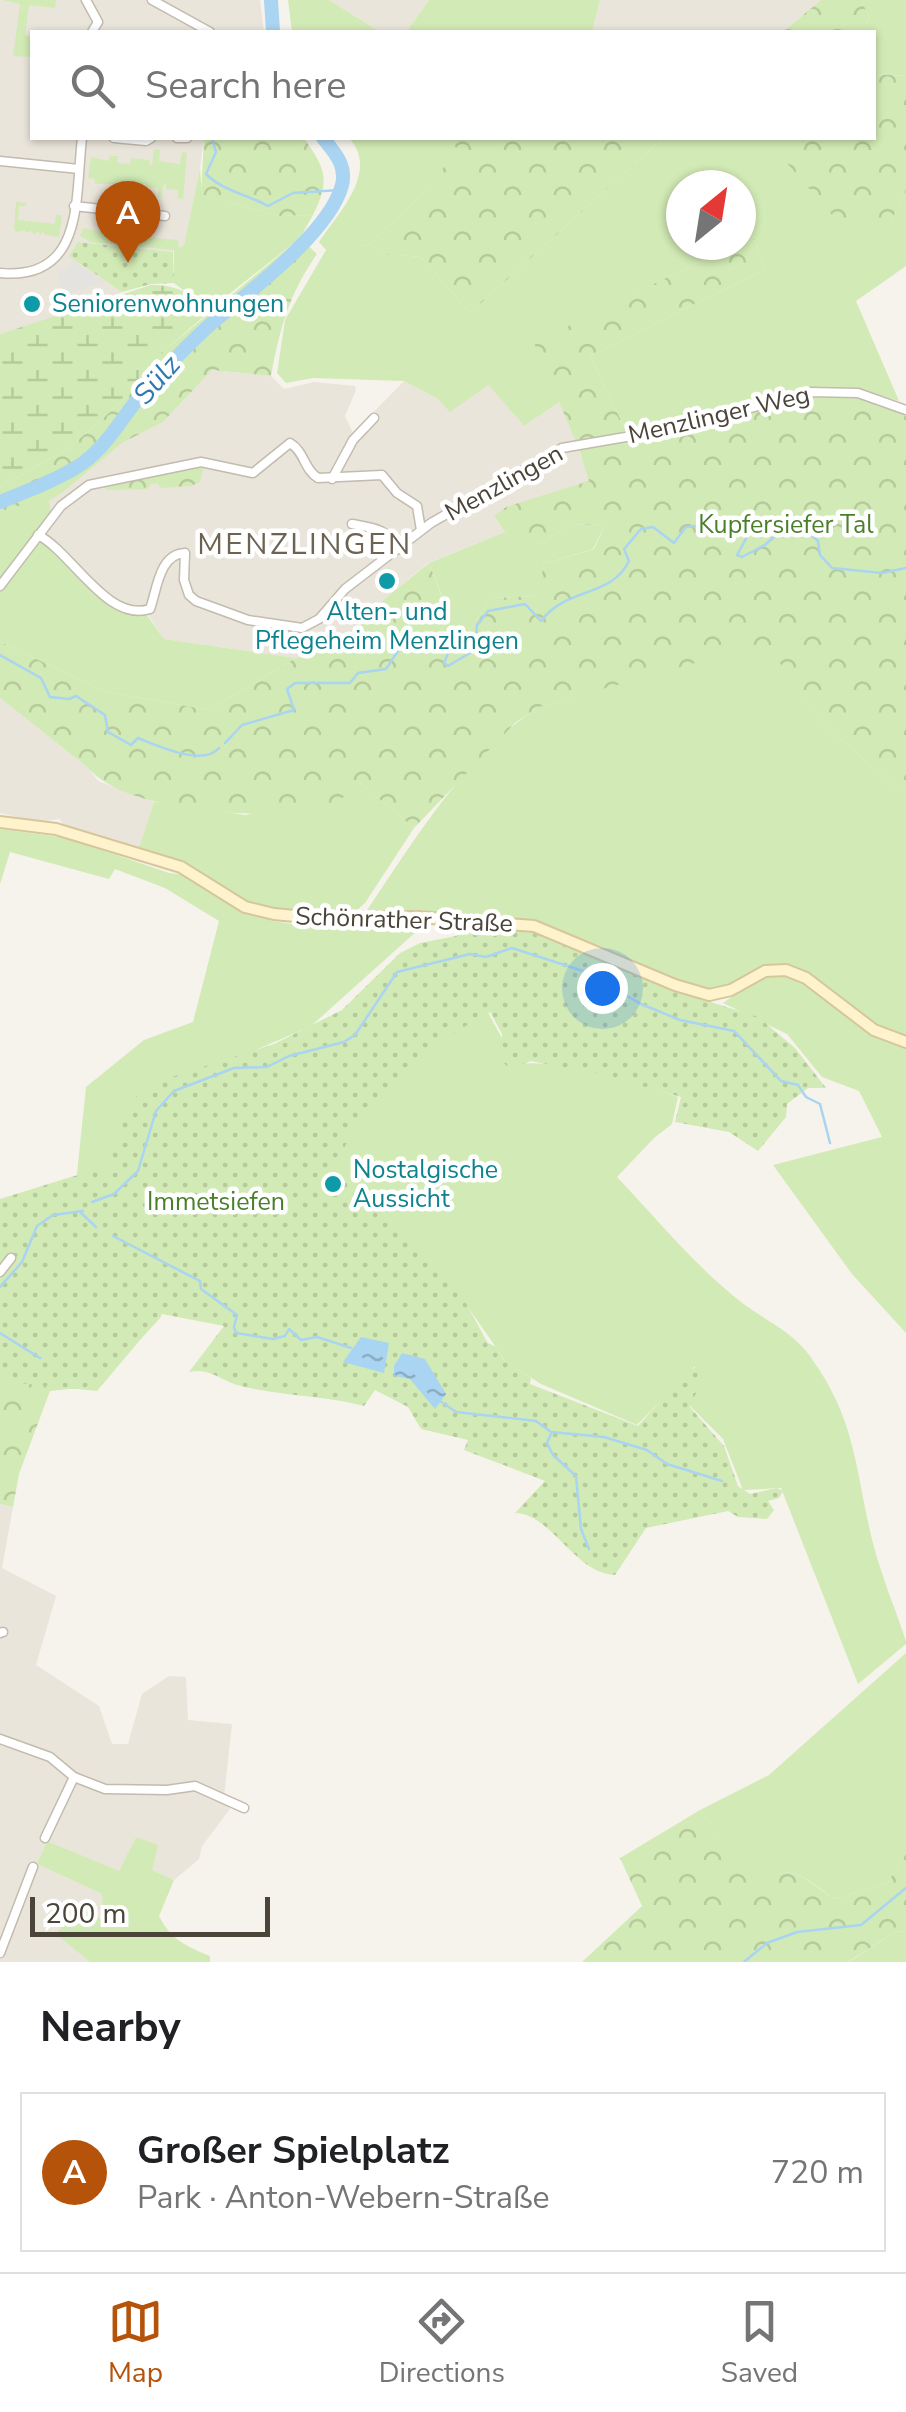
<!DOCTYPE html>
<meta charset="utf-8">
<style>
body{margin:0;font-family:"Nunito Sans",sans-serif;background:#f2f2f2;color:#202124}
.compass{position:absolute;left:666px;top:170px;width:90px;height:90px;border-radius:50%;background:#fff;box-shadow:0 2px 8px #0004;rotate:30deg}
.scale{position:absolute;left:30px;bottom:25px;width:240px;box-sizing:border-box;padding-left:10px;border:5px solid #4b4439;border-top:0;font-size:28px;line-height:35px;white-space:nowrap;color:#4b4439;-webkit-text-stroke:8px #fff;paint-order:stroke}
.you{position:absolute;left:602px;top:988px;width:35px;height:35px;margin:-25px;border:8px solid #fff;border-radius:50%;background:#1a73e8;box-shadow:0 0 0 15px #1a73e833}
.badge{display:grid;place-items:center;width:65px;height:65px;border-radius:50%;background:#b45309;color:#fff;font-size:32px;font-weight:700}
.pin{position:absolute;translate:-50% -82px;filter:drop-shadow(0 2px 5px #0008)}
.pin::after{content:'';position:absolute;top:52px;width:35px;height:30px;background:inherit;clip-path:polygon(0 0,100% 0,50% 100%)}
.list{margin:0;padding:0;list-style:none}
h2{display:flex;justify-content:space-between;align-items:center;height:130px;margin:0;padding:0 40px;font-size:42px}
h2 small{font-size:32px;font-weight:400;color:#757577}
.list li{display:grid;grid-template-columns:65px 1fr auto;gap:30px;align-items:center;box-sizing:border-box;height:160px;margin:0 20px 20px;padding:0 20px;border:2px solid #e0e0e0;border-radius:0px}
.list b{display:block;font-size:38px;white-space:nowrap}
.list p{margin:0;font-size:32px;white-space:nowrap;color:#757577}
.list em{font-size:32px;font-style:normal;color:#757577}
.icon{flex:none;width:55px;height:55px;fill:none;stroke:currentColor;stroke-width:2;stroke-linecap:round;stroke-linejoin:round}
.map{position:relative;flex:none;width:906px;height:1962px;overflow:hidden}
.search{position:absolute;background:#fff;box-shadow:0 2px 8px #0004;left:30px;right:30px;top:30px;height:110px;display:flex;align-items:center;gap:25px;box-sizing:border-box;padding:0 35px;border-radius:0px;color:#757577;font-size:38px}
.sheet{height:310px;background:#fff}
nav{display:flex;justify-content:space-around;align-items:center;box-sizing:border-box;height:140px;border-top:2px solid #e0e0e0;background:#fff;font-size:28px;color:#757577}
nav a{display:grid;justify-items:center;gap:5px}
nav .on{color:#b45309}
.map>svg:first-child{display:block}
.residential{fill:#eae5da}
.green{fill:#d2eab5}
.forest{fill:url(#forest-crowns)}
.wetland{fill:url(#wetland-marsh)}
.park{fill:url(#park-dots)}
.parking{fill:#e5e3e0}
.water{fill:url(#water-ripples)}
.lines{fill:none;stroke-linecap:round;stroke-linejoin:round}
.stream{stroke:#a9d4f2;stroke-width:2.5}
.river{stroke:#a9d4f2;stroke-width:14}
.street-casing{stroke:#c2bbae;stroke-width:11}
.secondary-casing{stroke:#d6c79b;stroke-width:14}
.street{stroke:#fff;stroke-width:8}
.secondary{stroke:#fff3cd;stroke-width:10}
.culture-dot{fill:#0f9aa8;stroke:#fff;stroke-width:4}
.labels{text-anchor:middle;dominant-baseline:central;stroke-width:9;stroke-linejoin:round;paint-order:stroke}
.culture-label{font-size:25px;fill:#0d838f;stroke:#fff;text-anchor:start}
.street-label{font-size:25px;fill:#4b4439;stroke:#fff}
.park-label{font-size:25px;fill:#4a7f2a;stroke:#fff}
.water-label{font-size:28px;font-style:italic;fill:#2e7ab2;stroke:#fff}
.quarter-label{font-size:30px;letter-spacing:2.5px;fill:#6e6250;stroke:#fff}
</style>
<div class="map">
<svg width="906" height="1962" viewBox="0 0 906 1962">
<defs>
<pattern id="forest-crowns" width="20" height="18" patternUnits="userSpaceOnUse" patternTransform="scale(2.5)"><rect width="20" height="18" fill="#d2eab5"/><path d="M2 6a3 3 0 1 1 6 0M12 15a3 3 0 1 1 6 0" fill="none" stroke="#b6ca9c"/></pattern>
<pattern id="wetland-marsh" width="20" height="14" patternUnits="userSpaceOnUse" patternTransform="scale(2.5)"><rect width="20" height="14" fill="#d2eab5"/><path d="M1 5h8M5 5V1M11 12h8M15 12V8" fill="none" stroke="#b6ca9c"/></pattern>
<pattern id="park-dots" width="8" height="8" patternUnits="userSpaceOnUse" patternTransform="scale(2.5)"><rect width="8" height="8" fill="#d2eab5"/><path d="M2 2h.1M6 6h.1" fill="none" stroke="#b6ca9c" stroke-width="1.8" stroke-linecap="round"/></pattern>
<pattern id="water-ripples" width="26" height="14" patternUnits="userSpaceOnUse" patternTransform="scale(2.5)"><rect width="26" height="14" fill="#a9d4f2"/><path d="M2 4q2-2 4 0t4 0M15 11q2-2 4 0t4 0" fill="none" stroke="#8caec5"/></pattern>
</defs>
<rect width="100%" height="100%" fill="#f6f3ec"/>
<!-- residential -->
<g class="residential">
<path d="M 0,0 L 260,0 L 264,32 L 32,32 L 32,138 L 204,138 L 200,168 L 184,245 L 173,252 L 78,242 L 70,256 L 122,292 L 87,307 L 0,334 Z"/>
<path d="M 329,0 L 429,0 L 406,32 L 380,32 Z"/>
<path d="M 600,0 L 821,0 L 783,32 L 592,32 Z"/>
<path d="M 212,370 L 271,376 L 284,389 L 314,382 L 355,386 L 356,390 L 345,416 L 353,433 L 404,381 L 438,399 L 488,385 L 524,426 L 561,401 L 590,481 L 494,516 L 505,532 L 428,563 L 382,601 L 344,645 L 296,658 L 164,639 L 146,612 L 118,601 L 101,589 L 39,529 L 49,501 L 122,443 L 163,422 Z"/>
<path d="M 0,698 L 87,767 L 98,781 L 154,802 L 138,850 L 66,827 L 59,819 L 37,822 L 0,813 Z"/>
<path d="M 0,1504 L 13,1507 L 2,1568 L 56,1596 L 36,1665 L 99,1706 L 112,1744 L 128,1744 L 142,1694 L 169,1676 L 186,1677 L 188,1720 L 232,1724 L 224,1797 L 230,1809 L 202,1846 L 199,1859 L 174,1880 L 151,1870 L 136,1837 L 119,1872 L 47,1841 L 37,1864 L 102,1894 L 103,1921 L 57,1934 L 90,1962 L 0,1962 Z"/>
</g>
<!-- green -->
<g class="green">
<path d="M 56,0 L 55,8 L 29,5 L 25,35 L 32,37 L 32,57 L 13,56 L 20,4 L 2,0 Z"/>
<path d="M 288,0 L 329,0 L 380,32 L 292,32 Z"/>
<path d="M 429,0 L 600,0 L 592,32 L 406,32 Z"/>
<path d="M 861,0 L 906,0 L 906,76 L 874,74 L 874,32 L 861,32 L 870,18 Z"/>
<path d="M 349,138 L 444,138 L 459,149 L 423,194 L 368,245 L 333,249 L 421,257 L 470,313 L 663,138 L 765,138 L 785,158 L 891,221 L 906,190 L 906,266 L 856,301 L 899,401 L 858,389 L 807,387 L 672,426 L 627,433 L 590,356 L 765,269 L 753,235 L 741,241 L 741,185 L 681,185 L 681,245 L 733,245 L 535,343 L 561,401 L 524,426 L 488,385 L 450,412 L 438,399 L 404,381 L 313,378 L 286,383 L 277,373 L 285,320 L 326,250 L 319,242 C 338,213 380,172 349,138 Z"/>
<path d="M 154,149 L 160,150 L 159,161 L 180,164 L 182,152 L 187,153 L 183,199 L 178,198 L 178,190 L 166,189 L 166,184 L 163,185 L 162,197 L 158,197 L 158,188 L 146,187 L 146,184 L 142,184 L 142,191 L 115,188 L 114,184 L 95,184 L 95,179 L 88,178 L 91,157 L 108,161 L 110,156 L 118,156 L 117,163 L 130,164 L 131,158 L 149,160 L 149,164 L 152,165 Z"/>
<path d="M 200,168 L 202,195 L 279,216 L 313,215 L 300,238 L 209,310 L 174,283 L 174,250 L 88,242 L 91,242 L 80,236 L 83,228 L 108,233 L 109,230 L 121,231 L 121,227 L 125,232 L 140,233 L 141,229 L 145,229 L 145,237 L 178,240 L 179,248 L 184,245 Z"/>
<path d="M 16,202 L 26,203 L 26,206 L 19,206 L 18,220 L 55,224 L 56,215 L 62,215 L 59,237 L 46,235 L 43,232 L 40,235 L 39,231 L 35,234 L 30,231 L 26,233 L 25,230 L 16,232 L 14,229 Z"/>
<path d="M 57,483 L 64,491 L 49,501 L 51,513 L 0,581 L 0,508 Z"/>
<path d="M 570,524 L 605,525 L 593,549 L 544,564 L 538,596 L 490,598 L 461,644 L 428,620 L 443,599 L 429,563 L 505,532 L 515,546 L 546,542 Z"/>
<path d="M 42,542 C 73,560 108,620 146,614 L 164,639 L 296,658 L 209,710 L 107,692 L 0,642 L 0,590 L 30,548 Z"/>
<path d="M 766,642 L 821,722 L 906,796 L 906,1038 L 874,1025 L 782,966 L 763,967 L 726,988 L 702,991 L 532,921 L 365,913 C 413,843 466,753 539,707 Z"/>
<path d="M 359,782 L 414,828 L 365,903 L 354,913 L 281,911 L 253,906 L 196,869 L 138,850 L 154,802 L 246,815 Z"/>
<path d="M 0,829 L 67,838 L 169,873 L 193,876 L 231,906 L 273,921 L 299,925 L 427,922 L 311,1026 L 242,1056 L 107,1177 L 76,1183 L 86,1087 L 144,1040 L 193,1022 L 219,921 L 165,888 L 115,869 L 109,879 L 10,852 L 0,884 Z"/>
<path d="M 786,975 L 804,982 L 906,1045 L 906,1333 L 852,1274 L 773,1165 L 882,1137 L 859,1091 L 822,1077 L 787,1034 L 723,1003 L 759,978 Z"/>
<path d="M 485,1007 L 516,1064 C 569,1059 628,1080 678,1097 L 672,1124 L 654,1138 L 617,1177 C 657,1219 696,1267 741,1302 C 767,1322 793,1331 812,1359 C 854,1418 855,1464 870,1531 C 878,1568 894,1605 906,1641 L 906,1644 L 858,1684 L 781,1488 L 743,1490 L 723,1439 L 689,1405 L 695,1366 L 637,1425 L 541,1384 L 506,1362 L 448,1278 L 317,1309 L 152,1283 L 161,1317 L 95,1389 L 69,1389 L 57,1348 L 0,1240 L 384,1088 L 437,1040 Z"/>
<path d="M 906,1653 L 906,1853 L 888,1882 L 835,1899 C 798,1874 795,1862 752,1885 L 700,1810 L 769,1775 Z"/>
<path d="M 136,1837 L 158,1845 L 152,1870 L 174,1880 L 159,1916 C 171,1940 186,1946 210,1956 L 210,1962 L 90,1962 L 56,1934 L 78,1907 L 103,1920 L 102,1894 L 37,1864 L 47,1841 L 119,1871 Z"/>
<path d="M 906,1931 L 906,1962 L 849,1962 L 895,1932 Z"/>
</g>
<!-- forest -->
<g class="forest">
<path d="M 821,0 L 861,0 L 870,18 L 861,32 L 783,32 Z"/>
<path d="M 874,74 L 906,76 L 906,190 L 891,221 L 840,224 L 765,138 L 874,138 Z"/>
<path d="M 204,138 L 304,138 C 325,169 331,179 313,215 L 279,216 L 201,195 Z"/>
<path d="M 444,138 L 663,138 L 470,313 L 421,257 L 326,249 L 368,245 L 423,194 L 458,149 Z"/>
<path d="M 753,235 L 765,269 L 590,356 L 627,433 L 576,442 L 534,343 L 733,245 L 741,245 L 741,241 Z"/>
<path d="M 300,238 L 317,254 C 289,294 280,328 271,376 L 212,370 L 163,422 L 122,443 L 64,491 L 0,512 L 0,487 L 69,448 L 129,395 L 165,350 Z"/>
<path d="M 844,395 L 871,400 L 906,416 L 906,796 L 821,722 L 766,643 L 539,707 L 516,722 L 414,828 L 359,782 C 350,790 340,803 329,806 C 273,822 126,814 87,767 L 0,698 L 0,642 L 107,692 L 209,710 L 296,658 L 344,645 L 382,601 L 429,563 L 443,600 L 428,620 L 461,644 L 490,598 L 537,596 L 544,564 L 594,549 L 605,525 L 570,524 L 546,542 L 515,547 L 494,516 L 506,507 L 589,481 L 579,449 L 673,434 L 811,396 Z"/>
<path d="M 204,466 L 200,482 L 191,486 L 160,488 L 158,483 L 151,484 L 147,489 L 108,490 L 98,484 Z"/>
<path d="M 0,1303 L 57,1348 L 69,1389 L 50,1391 L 19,1474 L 13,1507 L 0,1504 Z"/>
<path d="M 700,1810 L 752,1884 C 797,1862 797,1875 835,1899 L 888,1882 L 906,1853 L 906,1931 L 895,1932 L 848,1962 L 582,1962 L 642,1906 L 620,1858 Z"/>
</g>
<!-- wetland -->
<path class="wetland" d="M 151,285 C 176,285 193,293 209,312 L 165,350 L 129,395 L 69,448 L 0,487 L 0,334 Z"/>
<!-- park -->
<g class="park">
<path d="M 78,242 L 173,252 L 174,283 L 151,284 L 122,292 L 69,256 Z"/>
<path d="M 477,926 L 530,929 L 692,996 L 758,1017 L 795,1048 L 826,1088 L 808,1088 L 787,1104 L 786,1117 L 758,1151 L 729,1132 L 675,1122 L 681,1097 L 599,1074 L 531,1061 L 510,1069 L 500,1059 L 502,1034 L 490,1012 C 419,1051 352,1104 330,1186 L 356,1181 C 386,1220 408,1248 447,1276 C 457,1283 480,1330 488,1343 L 496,1347 L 504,1360 L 531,1378 L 530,1384 L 638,1426 L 689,1369 L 696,1368 L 699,1370 L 698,1390 L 689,1406 L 724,1446 L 738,1486 L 750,1494 L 777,1488 L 783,1491 L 779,1498 L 768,1501 L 774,1510 L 767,1519 L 738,1517 L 728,1511 L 646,1528 L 615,1575 C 575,1574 551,1513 515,1513 L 545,1481 L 464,1450 L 468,1440 L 421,1429 L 408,1407 L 375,1390 L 364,1406 C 323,1395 281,1396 241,1386 C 221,1381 210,1367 189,1372 L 224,1326 L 162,1314 L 97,1391 L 19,1383 L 0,1372 L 0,1199 L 74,1176 L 106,1170 L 129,1103 L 150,1084 L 274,1044 L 342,1010 L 400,953 L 420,943 L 456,936 Z"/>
</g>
<!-- parking -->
<path class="parking" d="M 71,259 L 105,282 L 64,295 L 57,271 L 70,267 Z"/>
<!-- water -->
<g class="water">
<path d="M 361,1337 L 389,1343 L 384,1373 L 343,1362 Z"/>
<path d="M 402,1353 L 425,1359 L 446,1394 L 435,1409 L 410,1379 L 394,1376 L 394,1366 Z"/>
</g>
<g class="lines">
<!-- stream -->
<g class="stream">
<path d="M 212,138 L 216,152 L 206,174 C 223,191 246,194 268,206 L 293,193 L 340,190"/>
<path d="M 0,655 L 41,678 L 50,697 L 69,699 L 76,696 L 105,715 L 108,732 L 131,745 L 138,738 C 158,746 203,767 219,748"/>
<path d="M 225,743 L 242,725 L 294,710 L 287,689 L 295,683 L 350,683 L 358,673 L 386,669 L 406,639 L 415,636 L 431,647 L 442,645 L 449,651 L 444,663 L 448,666 L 475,650 L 477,625 L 488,611 L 525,604 L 541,621 C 568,586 611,598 629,561 L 624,549 L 641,529 L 653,527 L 674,543 L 686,527 L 696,526 L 713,534 C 726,531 736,526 748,535 L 737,555 L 742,557 L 765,545 L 777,534 L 806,530 L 818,541 L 820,555 L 832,568 L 882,573 L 906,568"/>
<path d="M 92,1202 L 114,1194 L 138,1171 L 156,1111 L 174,1091 L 234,1068 L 267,1067 L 289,1056 L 344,1042 L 355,1035 L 397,972 L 470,954 L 486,957 L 512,948 L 583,971 L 641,1004 L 680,1020 L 734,1031 L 781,1081 L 798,1085 L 806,1097 L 820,1104 L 830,1143"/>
<path d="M 81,1213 L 96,1227"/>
<path d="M 113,1236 L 200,1281 L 201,1289 L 237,1315 L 234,1327 L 236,1333 L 273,1339 L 285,1336 L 289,1329 L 301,1340 L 317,1337 L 351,1348"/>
<path d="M 0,1287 L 22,1262 L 37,1226 L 53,1215 L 83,1211"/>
<path d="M 0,1333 L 40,1358"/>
<path d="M 440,1401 L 456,1412 L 536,1421 L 551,1432 L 604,1437 L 647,1450 L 667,1464 L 722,1481"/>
<path d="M 551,1434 L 547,1443 L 553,1455 L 576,1476 L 581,1529 L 589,1549"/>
<path d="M 744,1962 L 767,1943 L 797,1932 L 861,1925 L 906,1888"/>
</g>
<!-- river -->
<g class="river">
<path d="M 271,0 L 273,32"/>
<path d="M 0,502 C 27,491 58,480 83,463 C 111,442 124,413 147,388 C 168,366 189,343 212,323 C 249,292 330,232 342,185 C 347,165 334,152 323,138"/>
</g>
<!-- street casing -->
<g class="street-casing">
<g id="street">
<path d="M 86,0 L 98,22 L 92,32"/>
<path d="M 152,0 L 210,32"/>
<path d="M 114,138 L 146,141 L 151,138"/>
<path d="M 177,138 L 187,138"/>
<path d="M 0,161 L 79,169"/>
<path d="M 74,206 L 165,216"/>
<path d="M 0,273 C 85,281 75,198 82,138"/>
<path d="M 332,479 L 353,440 L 374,418"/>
<path d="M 352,524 C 374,528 387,529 400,549"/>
<path d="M 38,535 C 72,552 107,623 150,609 C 157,590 159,554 185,553 L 184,580 L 189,595 L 196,601 L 248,620 L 302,628 L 319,619 L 345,589 L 431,523 L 562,448 L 672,429 L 810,392 L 858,393 L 906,410"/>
<path d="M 0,586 L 61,506 L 89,485 L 201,462 L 253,473 L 290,443 C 305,452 304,470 318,478 L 382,475 L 397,493 L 417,506 L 421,530"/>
<path d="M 0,1272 L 11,1258"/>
<path d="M 0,1633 L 3,1632"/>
<path d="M 0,1739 L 50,1757 L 74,1777 L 45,1838"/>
<path d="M 74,1777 L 105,1789 L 167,1790 L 195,1786 L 244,1808"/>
<path d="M 0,1953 L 33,1867"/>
</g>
</g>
<!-- secondary casing -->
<g class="secondary-casing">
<path id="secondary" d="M 0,822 L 56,829 L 181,867 L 245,907 L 274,914 L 316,918 L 418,917 L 534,926 L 675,985 L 709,995 L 731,990 L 765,971 L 786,970 L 806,978 L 874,1030 L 906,1042"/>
</g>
<!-- street -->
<use href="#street" class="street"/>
<!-- secondary -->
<use href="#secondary" class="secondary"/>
</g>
<!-- markers -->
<g class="culture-dot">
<circle cx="32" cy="304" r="10"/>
<circle cx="387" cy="581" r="10"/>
<circle cx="333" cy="1184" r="10"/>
</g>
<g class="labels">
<!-- culture labels -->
<g class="culture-label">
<text x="52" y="304">Seniorenwohnungen</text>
<text x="387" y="612" text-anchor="middle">Alten- und<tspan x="387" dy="29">Pflegeheim Menzlingen</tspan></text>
<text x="353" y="1170">Nostalgische<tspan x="353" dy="29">Aussicht</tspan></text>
</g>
<!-- street labels -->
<g class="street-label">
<text transform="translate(719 415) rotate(-13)">Menzlinger Weg</text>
<text transform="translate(504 483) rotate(-29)">Menzlingen</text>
<text transform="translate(404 920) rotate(2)">Schönrather Straße</text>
</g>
<!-- park labels -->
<g class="park-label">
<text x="786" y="525">Kupfersiefer Tal</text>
<text x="216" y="1202">Immetsiefen</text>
</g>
<!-- water labels -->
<g class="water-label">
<text transform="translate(157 380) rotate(-49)">Sülz</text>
</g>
<!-- quarter labels -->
<g class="quarter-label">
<text x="305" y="544">MENZLINGEN</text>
</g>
</g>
</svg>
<svg class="compass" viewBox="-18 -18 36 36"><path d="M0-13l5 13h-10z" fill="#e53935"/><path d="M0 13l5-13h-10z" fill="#757577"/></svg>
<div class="scale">200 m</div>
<div class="you"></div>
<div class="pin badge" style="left:128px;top:263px">A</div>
<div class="search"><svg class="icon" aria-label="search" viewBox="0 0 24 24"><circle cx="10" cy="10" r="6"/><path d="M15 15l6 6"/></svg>Search here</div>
</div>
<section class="sheet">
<h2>Nearby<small></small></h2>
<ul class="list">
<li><span class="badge">A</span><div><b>Großer Spielplatz</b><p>Park · Anton-Webern-Straße</p></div><em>720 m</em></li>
</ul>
</section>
<nav>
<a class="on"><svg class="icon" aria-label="map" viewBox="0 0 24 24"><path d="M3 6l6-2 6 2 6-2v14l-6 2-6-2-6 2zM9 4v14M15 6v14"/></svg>Map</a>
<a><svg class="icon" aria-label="directions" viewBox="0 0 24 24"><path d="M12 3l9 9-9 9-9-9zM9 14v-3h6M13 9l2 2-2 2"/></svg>Directions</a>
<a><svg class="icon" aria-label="saved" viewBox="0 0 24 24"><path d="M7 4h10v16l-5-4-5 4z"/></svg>Saved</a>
</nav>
